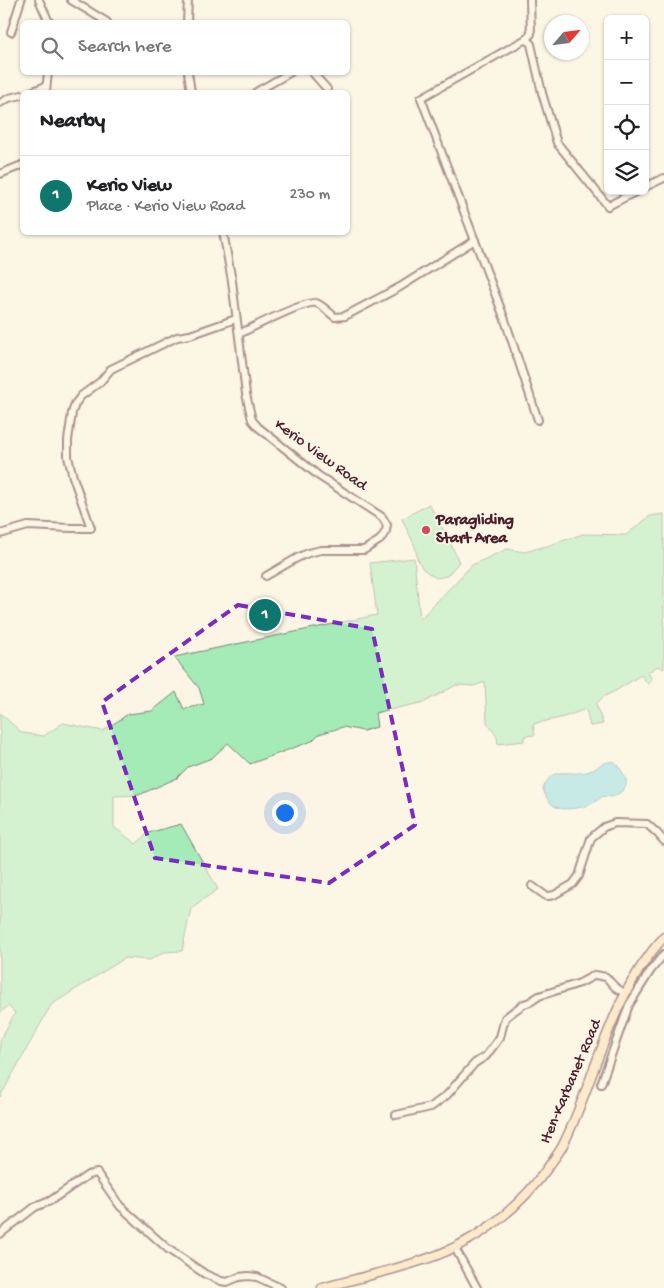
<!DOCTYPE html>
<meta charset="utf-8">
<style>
body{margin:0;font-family:"Gochi Hand",sans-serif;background:#f6f6f6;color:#202124}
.controls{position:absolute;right:15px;top:15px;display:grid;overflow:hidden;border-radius:8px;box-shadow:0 1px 4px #0004}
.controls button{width:45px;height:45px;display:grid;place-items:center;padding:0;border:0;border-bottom:1px solid #e0e0e0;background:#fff;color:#202124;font:25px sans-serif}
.compass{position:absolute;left:544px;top:15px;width:45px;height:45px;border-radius:50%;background:#fff;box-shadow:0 1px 4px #0004;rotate:62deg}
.you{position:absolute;left:284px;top:812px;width:18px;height:18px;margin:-12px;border:4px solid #fff;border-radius:50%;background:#1a73e8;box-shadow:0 0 0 8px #1a73e833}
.badge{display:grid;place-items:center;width:32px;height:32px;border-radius:50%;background:#0f766e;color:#fff;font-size:16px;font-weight:700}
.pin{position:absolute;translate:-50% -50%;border:2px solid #fff;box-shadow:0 1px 5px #0006}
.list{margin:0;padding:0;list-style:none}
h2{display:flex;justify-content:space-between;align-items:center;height:65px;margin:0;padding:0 20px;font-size:21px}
h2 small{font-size:16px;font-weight:400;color:#757577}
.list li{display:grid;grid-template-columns:32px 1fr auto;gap:15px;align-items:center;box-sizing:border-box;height:80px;padding:0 20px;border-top:1px solid #e0e0e0}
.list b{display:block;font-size:19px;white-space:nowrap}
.list p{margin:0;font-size:16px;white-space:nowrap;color:#757577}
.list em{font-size:16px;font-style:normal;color:#757577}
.icon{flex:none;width:28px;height:28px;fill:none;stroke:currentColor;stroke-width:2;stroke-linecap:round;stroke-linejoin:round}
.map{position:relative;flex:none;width:664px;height:1288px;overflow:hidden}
.search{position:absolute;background:#fff;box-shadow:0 1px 4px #0004;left:20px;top:20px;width:330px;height:55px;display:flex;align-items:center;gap:12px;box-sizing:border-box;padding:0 18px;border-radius:8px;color:#757577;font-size:19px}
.panel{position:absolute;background:#fff;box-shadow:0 1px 4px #0004;left:20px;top:90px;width:330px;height:145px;border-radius:8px}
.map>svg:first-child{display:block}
.green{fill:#a5ebb7;stroke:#788571}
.water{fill:#8bdbe7;stroke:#71909c}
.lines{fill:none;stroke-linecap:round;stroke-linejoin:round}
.minor-casing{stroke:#4a1f2b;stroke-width:10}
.major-casing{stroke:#4a1f2b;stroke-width:11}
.minor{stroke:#fcf5e5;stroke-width:6}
.major{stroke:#fcdcac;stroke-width:8}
.marked{fill:none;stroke:#7b2cbf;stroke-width:4;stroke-dasharray:10 6;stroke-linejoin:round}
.poi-dot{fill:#d1495b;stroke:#fcf5e5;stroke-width:2}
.labels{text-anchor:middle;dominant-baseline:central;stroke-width:4;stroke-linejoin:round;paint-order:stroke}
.street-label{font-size:16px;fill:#4a1f2b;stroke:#fcf5e5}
.poi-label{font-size:16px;font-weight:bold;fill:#4a1f2b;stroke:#fcf5e5;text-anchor:start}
</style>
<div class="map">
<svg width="664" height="1288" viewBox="0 0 664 1288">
<rect width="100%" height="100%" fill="#fcf5e5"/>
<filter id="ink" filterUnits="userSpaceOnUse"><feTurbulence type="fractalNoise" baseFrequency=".02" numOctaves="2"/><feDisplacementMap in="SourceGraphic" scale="10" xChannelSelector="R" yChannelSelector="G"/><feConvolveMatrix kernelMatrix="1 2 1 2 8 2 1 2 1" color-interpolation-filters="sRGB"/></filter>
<g filter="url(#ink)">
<!-- green -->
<g class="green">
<path d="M 429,504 L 450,542 L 459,562 L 447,576 L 436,578 L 423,569 L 417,558 L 415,546 L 402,519 Z"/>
<path d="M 664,514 L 664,669 L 658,666 L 648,672 L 652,680 L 648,684 L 641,675 L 617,690 L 603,697 L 596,704 L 603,724 L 590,726 L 586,709 L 564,717 L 533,724 L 535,735 L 524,736 L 524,741 L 498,744 L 497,737 L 487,722 L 485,682 L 474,686 L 456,685 L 425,702 L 375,713 L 377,727 L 363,731 L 343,727 L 319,734 L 312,741 L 250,764 L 228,743 L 212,758 L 188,767 L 177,778 L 139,795 L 114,796 L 114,827 L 136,844 L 148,833 L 181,824 L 218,889 L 191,908 L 182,951 L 164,952 L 150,960 L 125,958 L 51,1005 L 0,1097 L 0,1040 L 15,1013 L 8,1006 L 0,1013 L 0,713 L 22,733 L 44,736 L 63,723 L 103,731 L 128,714 L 152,711 L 176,692 L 184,709 L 204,704 L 199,688 L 174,657 L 377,615 L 370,563 L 414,558 L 420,619 L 472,565 L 507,549 L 524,552 L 547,546 L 583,534 L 626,535 L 650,516 Z"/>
</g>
<!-- water -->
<path class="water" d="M 614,761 C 626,776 635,787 612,797 C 600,794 601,799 591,804 C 587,807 581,807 576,808 C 558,811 549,807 543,789 C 554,761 571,780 592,770 C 596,769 599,765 602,764 C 605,762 610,762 614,761 Z"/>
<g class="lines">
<!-- minor casing -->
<g class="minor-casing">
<g id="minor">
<path d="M 39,0 L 49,22"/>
<path d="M 71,0 L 107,22"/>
<path d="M 530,0 L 531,34 L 526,39 L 531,44 L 542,93 L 557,143 L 608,206 L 637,191"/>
<path d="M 187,22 L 188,0"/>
<path d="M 11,32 L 21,0"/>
<path d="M 526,39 L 421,98 L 505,320 L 538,420"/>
<path d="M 188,72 L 191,92"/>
<path d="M 312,72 L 327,89"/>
<path d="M 31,92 L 46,86"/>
<path d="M 46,92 L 48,72"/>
<path d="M 256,92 L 291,72"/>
<path d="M 0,103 L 9,98 L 22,95"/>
<path d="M 0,174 L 22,165"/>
<path d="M 645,187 L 664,178"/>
<path d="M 223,232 L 232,281 L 246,394 L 252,420 L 258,427 L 319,476 L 376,513 L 382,517 L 387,525 L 386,531 L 380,540 L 364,550 L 321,550 L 308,553 L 297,558 L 266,576"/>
<path d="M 239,334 C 251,328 306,300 316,303 C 323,305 329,313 335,317 L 345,316 L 400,287 L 475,240"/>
<path d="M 0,534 L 28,526 L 70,528 L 91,528 L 73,477 L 68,457 L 68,440 L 72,413 L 75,404 L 81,396 L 100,382 L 111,369 L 177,337 L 190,335 L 236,319"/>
<path d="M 532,886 L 546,896 L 549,896 L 554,895 L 573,884 L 579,876 L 591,838 L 604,827 L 615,823 L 647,824 L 657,833 L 664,841"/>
<path d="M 601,1084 L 629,1005 L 651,970 L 664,954"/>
<path d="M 396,1115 L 431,1107 L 447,1095 L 466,1073 L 475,1063 L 486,1056 L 500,1037 L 505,1018 L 514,1011 L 524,1004 L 530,1002 L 539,996 L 580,983 L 595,975 L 606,977 L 615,987 L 626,994"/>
<path d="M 0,1234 L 35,1207 L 50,1201 L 88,1175 L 97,1173 L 120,1206 L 168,1249 L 205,1274 L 221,1281 L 227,1282 L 239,1277 L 248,1276 L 257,1277 L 281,1288"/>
<path d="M 455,1248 L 477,1288"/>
</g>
</g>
<!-- major casing -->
<g class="major-casing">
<path id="major" d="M 322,1288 C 354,1279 386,1272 417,1262 C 471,1246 517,1212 549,1166 C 553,1160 558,1154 562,1147 C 574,1124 583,1098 592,1074 C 610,1025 628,976 664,937"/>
</g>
<!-- minor -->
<use href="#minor" class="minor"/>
<!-- major -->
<use href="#major" class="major"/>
</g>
</g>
<!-- marked area -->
<path d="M0 0H664V1288H0ZM 238,605 L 372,629 L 415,825 L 329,883 L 155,858 L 102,702 Z" fill="#fcf5e5" fill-opacity=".55" fill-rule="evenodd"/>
<path class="marked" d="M 238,605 L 372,629 L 415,825 L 329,883 L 155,858 L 102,702 Z"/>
<!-- markers -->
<circle class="poi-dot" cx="426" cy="530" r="5"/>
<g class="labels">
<!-- street labels -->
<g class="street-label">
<text transform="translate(320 456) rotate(36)">Kerio View Road</text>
<text transform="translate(572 1082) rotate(-67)">Iten-Karbanet Road</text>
</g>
<!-- poi labels -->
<g class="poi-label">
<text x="436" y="521">Paragliding<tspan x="436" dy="18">Start Area</tspan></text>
</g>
</g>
</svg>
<div class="controls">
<button>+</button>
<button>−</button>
<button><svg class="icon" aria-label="locate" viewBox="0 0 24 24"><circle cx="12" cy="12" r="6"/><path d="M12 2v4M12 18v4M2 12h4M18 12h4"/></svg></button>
<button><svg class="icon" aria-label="layers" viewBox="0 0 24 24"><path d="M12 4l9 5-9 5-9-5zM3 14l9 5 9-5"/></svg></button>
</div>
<svg class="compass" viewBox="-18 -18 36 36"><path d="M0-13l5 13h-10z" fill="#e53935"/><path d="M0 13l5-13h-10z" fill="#757577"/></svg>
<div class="you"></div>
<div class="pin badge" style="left:265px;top:615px">1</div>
<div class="search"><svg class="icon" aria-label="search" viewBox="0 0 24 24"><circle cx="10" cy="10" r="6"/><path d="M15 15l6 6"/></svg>Search here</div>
<section class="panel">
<h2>Nearby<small></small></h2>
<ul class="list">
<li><span class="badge">1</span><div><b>Kerio View</b><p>Place · Kerio View Road</p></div><em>230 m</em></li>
</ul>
</section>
</div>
